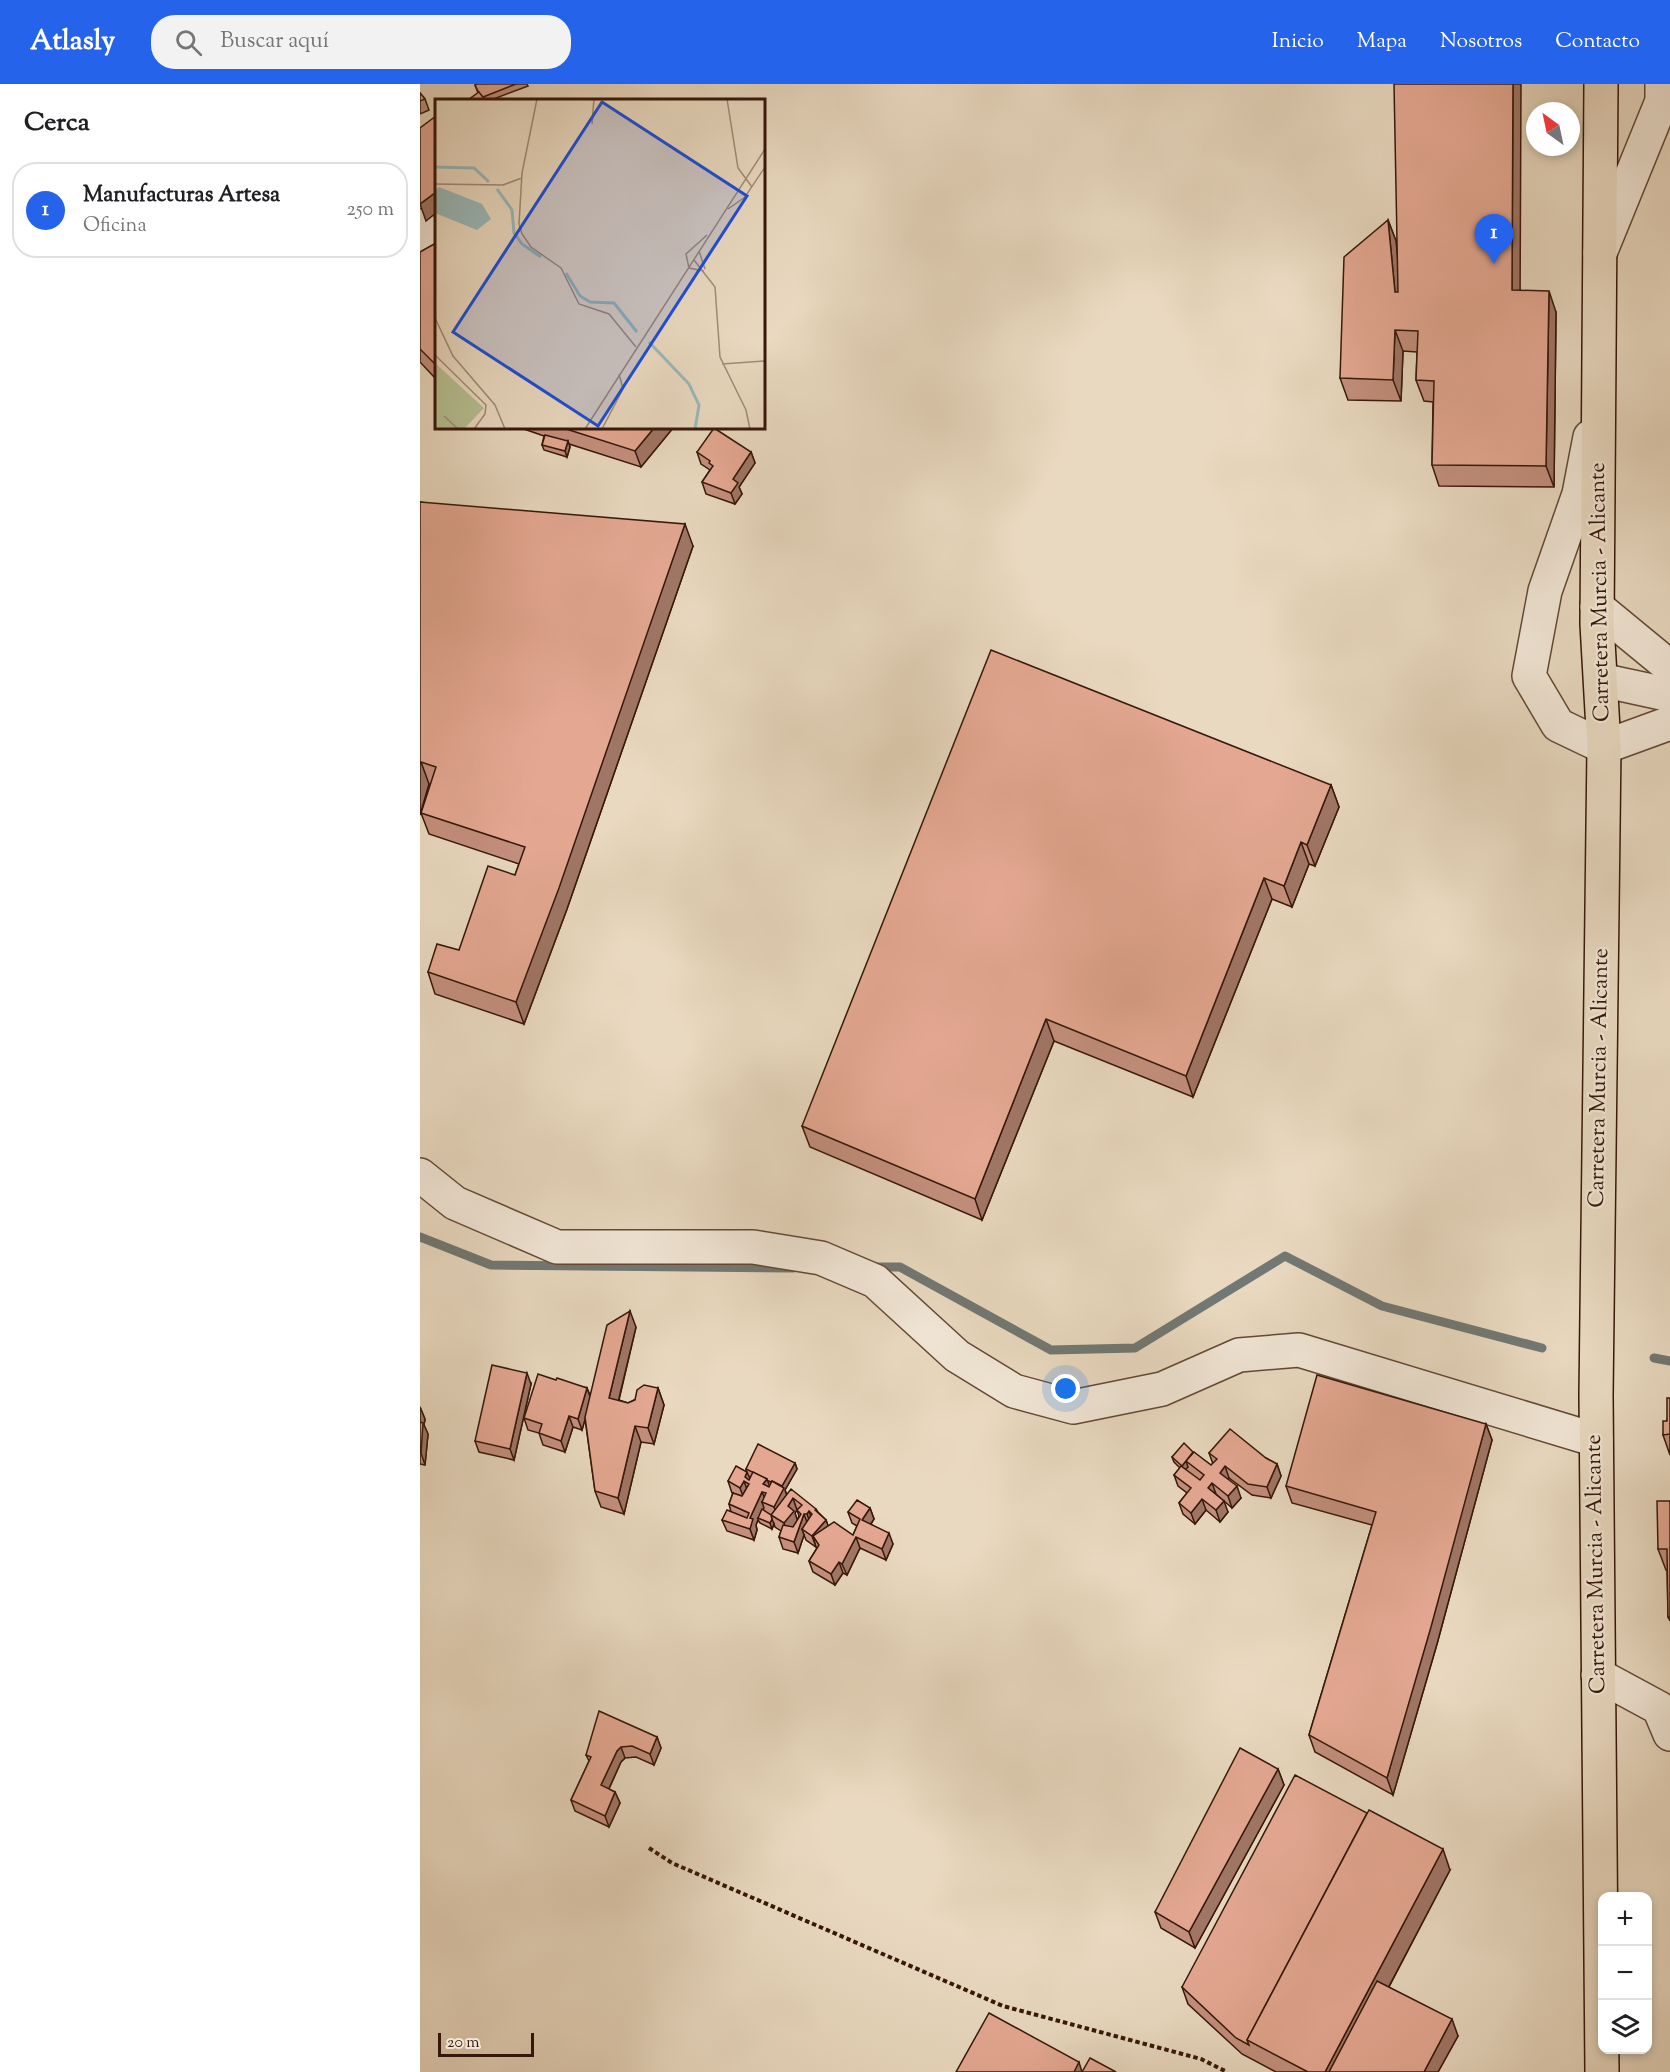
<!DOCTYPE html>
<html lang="es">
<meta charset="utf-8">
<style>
body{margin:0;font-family:"Sorts Mill Goudy",serif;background:#f2f2f2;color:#202124}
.controls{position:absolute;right:18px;bottom:18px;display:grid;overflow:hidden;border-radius:12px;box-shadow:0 3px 9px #0003}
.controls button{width:54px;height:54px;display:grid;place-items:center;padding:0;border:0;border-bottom:2px solid #e0e0e0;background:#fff;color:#202124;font:30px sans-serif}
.compass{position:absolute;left:1106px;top:18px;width:54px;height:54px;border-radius:50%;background:#fff;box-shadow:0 3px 9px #0003;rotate:327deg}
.scale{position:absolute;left:18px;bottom:15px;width:96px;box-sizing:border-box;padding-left:6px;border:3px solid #361709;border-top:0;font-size:16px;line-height:21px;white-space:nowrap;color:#361709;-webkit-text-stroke:4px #f1e6d6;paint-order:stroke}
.you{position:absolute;left:646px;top:1305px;width:21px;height:21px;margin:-15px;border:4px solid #fff;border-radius:50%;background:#1a73e8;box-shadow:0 0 0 9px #1a73e833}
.badge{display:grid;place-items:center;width:39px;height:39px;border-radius:50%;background:#2563eb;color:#fff;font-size:20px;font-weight:700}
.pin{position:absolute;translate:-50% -50px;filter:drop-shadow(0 2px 3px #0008)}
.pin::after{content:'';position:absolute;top:32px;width:21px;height:18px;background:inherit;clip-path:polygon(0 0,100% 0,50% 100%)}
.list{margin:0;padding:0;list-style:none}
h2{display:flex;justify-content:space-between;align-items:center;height:78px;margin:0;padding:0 24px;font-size:26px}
h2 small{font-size:20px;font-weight:400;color:#757577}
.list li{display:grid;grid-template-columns:39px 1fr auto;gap:18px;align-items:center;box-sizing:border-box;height:96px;margin:0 12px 12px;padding:0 12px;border:2px solid #e0e0e0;border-radius:24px}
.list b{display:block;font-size:22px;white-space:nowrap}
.list p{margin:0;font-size:20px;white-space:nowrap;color:#757577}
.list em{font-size:20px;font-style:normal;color:#757577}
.icon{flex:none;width:33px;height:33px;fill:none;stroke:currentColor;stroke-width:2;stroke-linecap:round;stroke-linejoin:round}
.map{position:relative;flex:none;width:1250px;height:1988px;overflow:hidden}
header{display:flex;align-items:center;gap:36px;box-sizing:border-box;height:84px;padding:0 30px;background:#2563eb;color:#fff}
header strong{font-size:28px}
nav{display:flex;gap:33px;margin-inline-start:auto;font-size:21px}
.search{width:420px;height:54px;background:#f2f2f2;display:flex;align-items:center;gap:15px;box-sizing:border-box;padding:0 21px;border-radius:24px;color:#757577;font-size:22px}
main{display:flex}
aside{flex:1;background:#fff}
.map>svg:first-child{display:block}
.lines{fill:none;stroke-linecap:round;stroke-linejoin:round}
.stream{stroke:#727873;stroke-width:9}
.minor-casing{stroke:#634837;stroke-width:36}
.highway-casing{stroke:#361709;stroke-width:36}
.path{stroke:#361709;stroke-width:4;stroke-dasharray:4.5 3;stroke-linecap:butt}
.minor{stroke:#f1e6d6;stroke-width:33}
.highway{stroke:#e9d9c0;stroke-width:33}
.wall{fill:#c4907e;stroke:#361709;stroke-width:1.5;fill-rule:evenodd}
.shaded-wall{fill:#a07666;stroke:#361709;stroke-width:1.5}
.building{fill:#e4a892;stroke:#361709;stroke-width:1.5}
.labels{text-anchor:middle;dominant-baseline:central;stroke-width:4.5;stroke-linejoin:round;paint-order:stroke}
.street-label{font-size:22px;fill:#361709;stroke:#f1e6d6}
.inset-river{fill:none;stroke:#9ab9ba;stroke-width:3}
.inset-road{fill:none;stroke:#a18b77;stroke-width:1.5}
.view{fill:#1d4ed8;fill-opacity:0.15;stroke:#1d4ed8;stroke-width:3}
.inset-edge{fill:none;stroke:#361709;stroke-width:3}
</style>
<header>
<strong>Atlasly</strong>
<div class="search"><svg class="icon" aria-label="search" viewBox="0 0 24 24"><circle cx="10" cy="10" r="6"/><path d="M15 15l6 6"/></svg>Buscar aquí</div>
<nav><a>Inicio</a><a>Mapa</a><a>Nosotros</a><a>Contacto</a></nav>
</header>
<main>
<aside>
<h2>Cerca<small></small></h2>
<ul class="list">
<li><span class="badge">1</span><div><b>Manufacturas Artesa</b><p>Oficina</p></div><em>250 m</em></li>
</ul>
</aside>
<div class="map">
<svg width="1250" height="1988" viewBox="0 0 1250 1988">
<rect width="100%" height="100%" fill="#e9d9c0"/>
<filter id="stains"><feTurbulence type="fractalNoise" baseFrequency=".00333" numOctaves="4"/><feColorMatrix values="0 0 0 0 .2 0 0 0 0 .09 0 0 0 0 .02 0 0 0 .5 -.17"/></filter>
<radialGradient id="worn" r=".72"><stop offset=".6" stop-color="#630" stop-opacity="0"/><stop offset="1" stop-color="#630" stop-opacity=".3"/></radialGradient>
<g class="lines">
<!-- stream -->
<g class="stream">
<path d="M 0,1153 L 71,1181 L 373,1184"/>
<path d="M 453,1183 L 480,1183 L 631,1266 L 715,1264 L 865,1172 L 962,1222 L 1122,1264"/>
<path d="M 1234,1274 L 1250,1277"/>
</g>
<!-- minor casing -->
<g class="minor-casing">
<g id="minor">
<path d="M 0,142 L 16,163"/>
<path d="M 1180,169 L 1242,17 L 1242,0"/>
<path d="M 1170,353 L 1159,410 L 1125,507 L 1109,592 L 1138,641 L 1184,663 L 1250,639"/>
<path d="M 1177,523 L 1250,583"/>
<path d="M 1181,596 L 1250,611"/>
<path d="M 0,1091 L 35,1119 L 137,1163 L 333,1163 L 401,1174 L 455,1197 L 537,1272 L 594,1307 L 653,1323 L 742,1305 L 819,1271 L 879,1266 L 1176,1356"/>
<path d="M 1178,1591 L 1239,1624 L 1250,1650"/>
</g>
</g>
<!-- highway casing -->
<g class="highway-casing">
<path id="highway" d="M 1181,0 L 1177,540 L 1184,663 L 1176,1311 L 1182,1988"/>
</g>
<!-- path -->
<path class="path" d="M 229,1764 L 252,1779 L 583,1922 L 781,1975 L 807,1988"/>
<!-- minor -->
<use href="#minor" class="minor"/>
<!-- highway -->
<use href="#highway" class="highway"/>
</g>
<!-- wall -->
<g class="wall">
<path d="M 57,0 L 107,0 L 108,2 L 71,16 L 48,16 L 58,9 L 55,1 Z"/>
<path d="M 0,9 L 5,15 L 9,26 L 0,30 Z"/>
<path d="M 968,136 L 976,157 L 977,173 L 1100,206 L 1136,228 L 1134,403 L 1019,402 L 1012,381 L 1013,318 L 1004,317 L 996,296 L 997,268 L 983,267 L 981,317 L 928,316 L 920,294 Z"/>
<path d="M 16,159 L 16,295 L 0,278 L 0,168 Z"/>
<path d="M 101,344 L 253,344 L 221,383 L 149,360 L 150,363 L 147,373 L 124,366 L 122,361 L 124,352 Z"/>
<path d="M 277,368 L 331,368 L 335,379 L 319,403 L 322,410 L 315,420 L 286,410 L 282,398 L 290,386 L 281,380 Z"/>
<path d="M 0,418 L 273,462 L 147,825 L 104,940 L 15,910 L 8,888 L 39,866 L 95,791 L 99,780 L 9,750 L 1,729 L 11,700 L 9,700 L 0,731 Z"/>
<path d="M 911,701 L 919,723 L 895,782 L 889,780 L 872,823 L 852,815 L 773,1013 L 634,957 L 562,1136 L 390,1063 L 382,1042 Z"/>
<path d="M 216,1243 L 199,1316 L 208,1319 L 238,1304 L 244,1321 L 234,1360 L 221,1358 L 204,1430 L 181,1423 L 175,1407 L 165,1335 L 162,1346 L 153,1343 L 145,1368 L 123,1361 L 119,1349 L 108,1346 L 104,1334 L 136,1296 L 167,1304 L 170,1311 Z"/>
<path d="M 111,1300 L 94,1376 L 59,1368 L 55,1357 Z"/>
<path d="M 1250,1314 L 1250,1371 L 1243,1351 L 1247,1337 Z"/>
<path d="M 0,1323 L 5,1335 L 4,1341 L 8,1350 L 5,1381 L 0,1380 Z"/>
<path d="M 1066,1340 L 1072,1356 L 1017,1560 L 973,1711 L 895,1668 L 889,1651 L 952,1441 L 872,1419 L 866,1402 Z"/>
<path d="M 773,1368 L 791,1381 L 793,1380 L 789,1369 L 846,1374 L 857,1380 L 861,1392 L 851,1414 L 832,1411 L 809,1394 L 808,1395 L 821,1414 L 812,1424 L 796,1410 L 808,1428 L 800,1438 L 786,1426 L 775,1440 L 763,1430 L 759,1419 L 767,1409 L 758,1402 L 754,1391 L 760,1384 L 754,1378 L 752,1373 Z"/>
<path d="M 375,1379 L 377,1385 L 365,1406 L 367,1411 L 396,1425 L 398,1428 L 406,1436 L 408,1442 L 433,1451 L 437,1442 L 432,1439 L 428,1428 L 450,1424 L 454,1435 L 451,1440 L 473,1460 L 466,1476 L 440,1464 L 427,1491 L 423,1489 L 415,1501 L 393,1488 L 389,1477 L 397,1464 L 386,1456 L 384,1451 L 378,1469 L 363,1465 L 359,1453 L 361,1447 L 355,1443 L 354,1440 L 352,1445 L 340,1439 L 338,1436 L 336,1441 L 337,1446 L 334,1456 L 307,1447 L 302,1436 L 311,1428 L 309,1420 L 313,1409 L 312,1409 L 308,1397 L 326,1387 L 326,1385 ZM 377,1426 L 379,1432 L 377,1436 L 375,1429 Z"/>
<path d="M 1250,1417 L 1250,1537 L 1248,1533 L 1247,1486 L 1246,1486 L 1238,1465 Z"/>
<path d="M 237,1653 L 241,1664 L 234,1681 L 216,1673 L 205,1674 L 201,1678 L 189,1705 L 195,1708 L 200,1719 L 189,1743 L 155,1727 L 151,1716 L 169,1677 L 166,1671 Z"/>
<path d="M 858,1685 L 864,1701 L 775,1864 L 741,1844 L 735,1828 Z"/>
<path d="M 1030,1786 L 969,1903 L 1038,1952 L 1018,1988 L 856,1988 L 822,1970 L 768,1920 L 762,1903 Z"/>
</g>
<!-- shaded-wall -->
<g class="shaded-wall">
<path d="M 1093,0 L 1101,0 L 1100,227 L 1092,206 Z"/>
<path d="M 16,108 L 16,129 L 6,137 L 0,120 Z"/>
<path d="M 968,136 L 976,157 L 983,229 L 975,208 Z"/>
<path d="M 1129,207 L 1136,228 L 1134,403 L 1126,382 Z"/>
<path d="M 975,246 L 983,267 L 981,317 L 973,296 Z"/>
<path d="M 234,344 L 253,344 L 221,383 L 215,367 Z"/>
<path d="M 148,357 L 150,363 L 147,373 L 145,367 Z"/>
<path d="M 331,368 L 335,379 L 319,403 L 322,410 L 315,420 L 311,409 L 313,395 Z"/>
<path d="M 265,440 L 273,462 L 147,825 L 104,940 L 96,918 Z"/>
<path d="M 1,678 L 9,700 L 0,731 L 0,681 Z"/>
<path d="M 911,701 L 919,723 L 895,782 L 887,761 Z"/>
<path d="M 881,758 L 889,780 L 872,823 L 864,802 Z"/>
<path d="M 844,794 L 852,815 L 773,1013 L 766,992 Z"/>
<path d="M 626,935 L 634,957 L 562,1136 L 555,1115 Z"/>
<path d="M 210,1227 L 216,1243 L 195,1331 L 189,1314 Z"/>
<path d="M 107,1289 L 111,1300 L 94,1376 L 90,1365 Z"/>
<path d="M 167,1304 L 171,1315 L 162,1346 L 158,1335 Z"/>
<path d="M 238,1304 L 244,1321 L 234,1360 L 228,1344 Z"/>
<path d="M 0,1323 L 5,1335 L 4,1341 L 8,1350 L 5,1381 L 1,1369 L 0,1341 Z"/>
<path d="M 149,1332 L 153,1343 L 145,1368 L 141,1357 Z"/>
<path d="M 1066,1340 L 1072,1356 L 1017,1560 L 973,1711 L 967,1694 Z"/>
<path d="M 215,1342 L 221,1358 L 204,1430 L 198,1414 Z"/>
<path d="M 773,1368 L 766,1377 L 768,1383 L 764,1387 L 762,1382 Z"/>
<path d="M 375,1379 L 377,1385 L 365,1406 L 368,1415 L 358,1434 L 354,1423 L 361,1404 Z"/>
<path d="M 857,1380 L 861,1392 L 851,1414 L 847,1403 Z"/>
<path d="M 805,1382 L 809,1394 L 804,1400 L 800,1389 Z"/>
<path d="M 327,1388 L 332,1399 L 325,1393 Z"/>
<path d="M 347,1395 L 351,1406 L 343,1400 Z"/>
<path d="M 324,1397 L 328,1408 L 324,1415 L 320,1404 Z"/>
<path d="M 792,1399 L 796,1410 L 788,1404 Z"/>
<path d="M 817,1402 L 821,1414 L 812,1424 L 808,1412 Z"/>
<path d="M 342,1408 L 347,1419 L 342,1418 L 344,1424 L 339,1434 L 338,1434 L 338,1436 L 336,1441 L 337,1446 L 334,1456 L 330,1445 L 330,1434 Z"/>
<path d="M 373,1414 L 377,1426 L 375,1429 L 378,1438 L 368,1451 L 364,1439 L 368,1422 Z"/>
<path d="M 782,1415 L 786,1426 L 775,1440 L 771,1429 Z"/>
<path d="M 804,1417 L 808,1428 L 800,1438 L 796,1426 Z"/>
<path d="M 450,1424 L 454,1435 L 446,1447 L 442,1436 Z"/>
<path d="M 389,1427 L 393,1439 L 391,1442 L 387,1430 Z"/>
<path d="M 384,1430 L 388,1441 L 382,1445 L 384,1451 L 378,1469 L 374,1458 Z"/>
<path d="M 352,1435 L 354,1440 L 352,1445 L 350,1439 Z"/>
<path d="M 406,1436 L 410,1447 L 393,1452 L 396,1463 L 392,1452 Z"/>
<path d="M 469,1449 L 473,1460 L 466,1476 L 462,1465 Z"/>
<path d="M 436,1453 L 440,1464 L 427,1491 L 422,1480 Z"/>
<path d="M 419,1478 L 423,1489 L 415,1501 L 411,1490 Z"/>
<path d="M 237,1653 L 241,1664 L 234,1681 L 230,1670 Z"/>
<path d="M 201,1663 L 205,1674 L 201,1678 L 185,1713 L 181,1701 L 197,1667 Z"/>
<path d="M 858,1685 L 864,1701 L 775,1864 L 769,1848 Z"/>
<path d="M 195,1708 L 200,1719 L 189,1743 L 185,1732 Z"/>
<path d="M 1023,1765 L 1030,1786 L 924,1988 L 905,1988 Z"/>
<path d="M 1032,1935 L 1038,1952 L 1018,1988 L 1004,1988 Z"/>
<path d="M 659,1978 L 662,1988 L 653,1988 Z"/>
</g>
<!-- building -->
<g class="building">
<path d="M 57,0 L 96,0 L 63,13 L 59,9 L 55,1 Z"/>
<path d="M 974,0 L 1093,0 L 1092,206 L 1129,207 L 1126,382 L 1012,381 L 1014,297 L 996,296 L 998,247 L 975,246 L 973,296 L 920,294 L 924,173 L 968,136 L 975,208 L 978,208 Z"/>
<path d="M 59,8 L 65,16 L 48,16 Z"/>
<path d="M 0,9 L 5,15 L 0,17 Z"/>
<path d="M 16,32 L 16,108 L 0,120 L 0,44 Z"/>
<path d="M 16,159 L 16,281 L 0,265 L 0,168 Z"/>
<path d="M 143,344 L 234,344 L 215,367 Z"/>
<path d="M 294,344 L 331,368 L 313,395 L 318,399 L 311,409 L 282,398 L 293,382 L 289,379 L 290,377 L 277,368 Z"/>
<path d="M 125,351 L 148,357 L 145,367 L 122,361 Z"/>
<path d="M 0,418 L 265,440 L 139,804 L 96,918 L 8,888 L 17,860 L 39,866 L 68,782 L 95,791 L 105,763 L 1,729 L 16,683 L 1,678 L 0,681 Z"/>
<path d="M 571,566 L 911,701 L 887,761 L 881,758 L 864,802 L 844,794 L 766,992 L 626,935 L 555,1115 L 382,1042 Z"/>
<path d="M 210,1227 L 189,1314 L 208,1319 L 215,1316 L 217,1306 L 224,1301 L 238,1304 L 228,1344 L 215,1342 L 198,1414 L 175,1407 L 165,1333 L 187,1241 Z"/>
<path d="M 72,1281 L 107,1289 L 90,1365 L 55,1357 Z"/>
<path d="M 118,1290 L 136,1296 L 137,1294 L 167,1304 L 158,1335 L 149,1332 L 141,1357 L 119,1349 L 122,1340 L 104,1334 Z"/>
<path d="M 897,1291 L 1066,1340 L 1011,1543 L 967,1694 L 889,1651 L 956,1428 L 866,1402 Z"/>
<path d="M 1247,1314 L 1250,1314 L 1250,1350 L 1243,1351 L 1243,1337 L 1247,1337 Z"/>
<path d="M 0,1338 L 3,1339 L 1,1369 L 0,1369 Z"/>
<path d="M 810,1345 L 846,1374 L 857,1380 L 847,1403 L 828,1400 L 805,1382 L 800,1389 L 817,1402 L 808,1412 L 792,1399 L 788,1404 L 804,1417 L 796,1426 L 782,1415 L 771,1429 L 759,1419 L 771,1404 L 754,1391 L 761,1382 L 780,1396 L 784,1391 L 766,1377 L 774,1368 L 791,1381 L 797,1375 L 789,1369 Z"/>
<path d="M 764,1359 L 773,1368 L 762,1382 L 752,1373 Z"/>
<path d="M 338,1360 L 375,1379 L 362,1402 L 352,1397 L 351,1398 L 346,1396 L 347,1395 L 326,1385 Z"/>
<path d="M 316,1382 L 327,1388 L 325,1393 L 329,1396 L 333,1388 L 347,1395 L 343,1400 L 349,1403 L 352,1397 L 364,1404 L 354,1423 L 342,1418 L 346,1409 L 342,1408 L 330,1434 L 333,1435 L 330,1445 L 302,1436 L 307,1426 L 327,1434 L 329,1429 L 309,1420 L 313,1409 L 322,1412 L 329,1400 L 324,1397 L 320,1404 L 308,1397 Z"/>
<path d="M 371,1405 L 396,1425 L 395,1426 L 406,1436 L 392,1452 L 382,1445 L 392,1430 L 389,1427 L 387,1430 L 384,1430 L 374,1458 L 359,1453 L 363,1441 L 373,1443 L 381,1430 L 377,1426 L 382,1421 L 373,1414 L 368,1422 L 374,1427 L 364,1439 L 351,1431 Z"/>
<path d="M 437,1416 L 450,1424 L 442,1436 L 469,1449 L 462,1465 L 436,1453 L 422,1480 L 419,1478 L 411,1490 L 389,1477 L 399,1461 L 393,1452 L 414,1438 L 433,1451 L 440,1435 L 428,1428 Z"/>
<path d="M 1237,1417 L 1250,1417 L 1250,1533 L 1248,1533 L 1247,1465 L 1238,1465 Z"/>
<path d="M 342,1425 L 351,1431 L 352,1435 L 350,1439 L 338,1434 Z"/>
<path d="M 179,1627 L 237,1653 L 230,1670 L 212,1662 L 201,1663 L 197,1667 L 181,1701 L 195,1708 L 185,1732 L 151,1716 L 171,1673 L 166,1671 Z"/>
<path d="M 820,1664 L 858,1685 L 769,1848 L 735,1828 Z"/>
<path d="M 875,1691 L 947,1729 L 827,1956 L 829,1961 L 816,1954 L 762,1903 Z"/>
<path d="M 949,1726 L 1023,1765 L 905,1988 L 888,1988 L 827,1956 Z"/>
<path d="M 957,1897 L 1032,1935 L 1004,1988 L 909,1988 Z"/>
<path d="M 569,1929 L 659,1978 L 654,1988 L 536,1988 Z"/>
<path d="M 670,1974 L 696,1988 L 662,1988 Z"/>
</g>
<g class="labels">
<!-- street labels -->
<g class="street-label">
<text transform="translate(1181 508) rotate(-91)">Carretera Murcia - Alicante</text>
<text transform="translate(1180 994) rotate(-89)">Carretera Murcia - Alicante</text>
<text transform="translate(1177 1480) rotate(-91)">Carretera Murcia - Alicante</text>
</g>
</g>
<!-- overview -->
<g transform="translate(15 15)">
<rect width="330" height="330" fill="#e9d9c0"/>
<path d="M 0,264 L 49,309 L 29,330 L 0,330 Z" fill="#b6bf92"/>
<path d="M 4,88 L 47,105 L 56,120 L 42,131 L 0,114 L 0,92 Z" fill="#9ab9ba"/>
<path class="inset-river" d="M 0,68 L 39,69 L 54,83M 62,90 L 77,111 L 79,134 L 87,145 L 106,158M 131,174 L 145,197 L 155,203 L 179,204 L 202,233M 214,243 L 254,285 L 264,306 L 260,330"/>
<path class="inset-road" d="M 102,0 L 87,74 L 84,125 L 87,135 L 96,148 L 126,169 L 144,205 L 174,215 L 201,248M 292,0 L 303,69 L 317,88M 157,25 L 159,0M 0,85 L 68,86 L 87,79M 293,110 L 310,98 L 330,68M 264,152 L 270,170M 259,161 L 280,188 L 285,258 L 311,311 L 315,330M 269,172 L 254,169 L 251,155 L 272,136M 0,219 L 18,257 L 60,306 L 70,330M 0,256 L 51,306 L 50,315 L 39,330M 287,265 L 330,262M 9,317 L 23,330M 150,330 L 330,50M 167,330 L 188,290 L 184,275"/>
<path class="view" d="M 167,3 L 312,97 L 163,327 L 18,233 Z"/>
<rect width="330" height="330" class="inset-edge"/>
</g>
<rect width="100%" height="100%" filter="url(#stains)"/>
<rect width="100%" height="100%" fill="url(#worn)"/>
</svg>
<div class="controls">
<button>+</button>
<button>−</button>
<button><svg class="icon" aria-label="layers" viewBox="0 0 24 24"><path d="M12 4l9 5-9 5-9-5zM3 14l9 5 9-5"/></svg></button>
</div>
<svg class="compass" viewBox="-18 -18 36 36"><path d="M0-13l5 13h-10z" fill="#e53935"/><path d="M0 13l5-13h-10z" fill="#757577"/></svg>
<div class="scale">20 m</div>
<div class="you"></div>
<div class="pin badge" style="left:1074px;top:180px">1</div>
</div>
</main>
